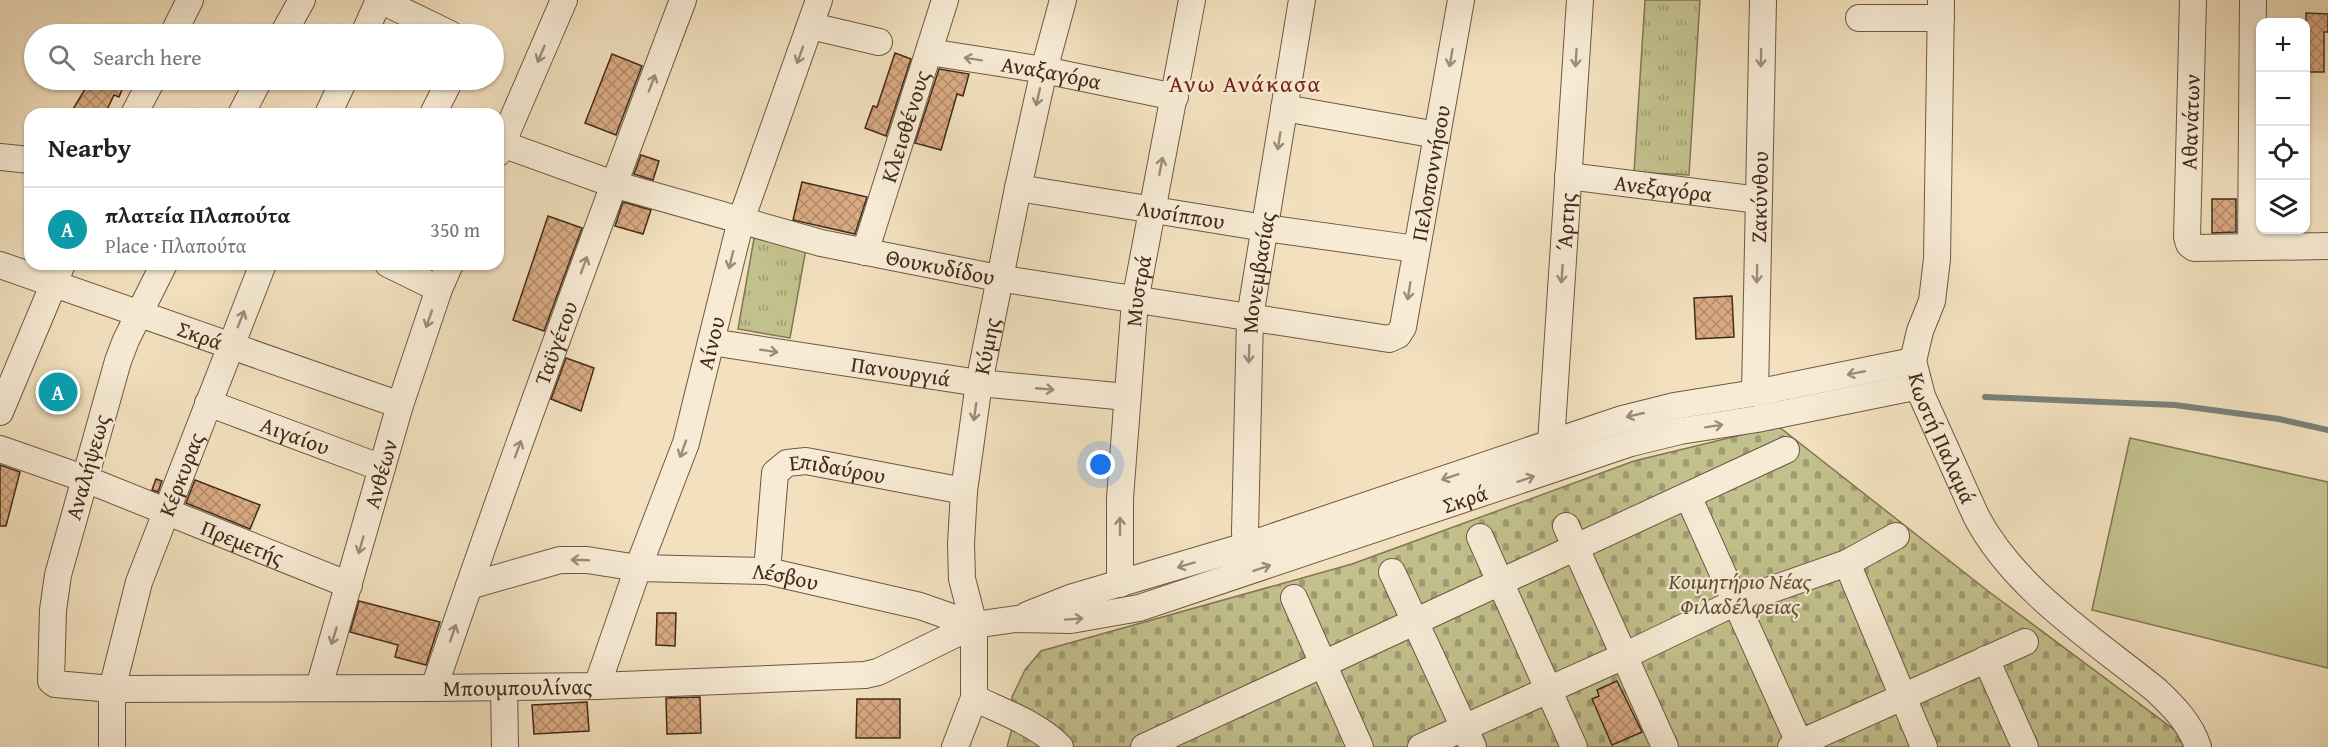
<!DOCTYPE html>
<meta charset="utf-8">
<style>
body{margin:0;font-family:"Gentium Book Plus",serif;background:#f2f2f2;color:#222}
.controls{position:absolute;right:18px;top:18px;display:grid;overflow:hidden;border-radius:12px;box-shadow:0 2px 4px #0004}
.controls button{width:54px;height:54px;display:grid;place-items:center;padding:0;border:0;border-bottom:2px solid #e0e0e0;background:#fff;color:#222;font:30px sans-serif}
.you{position:absolute;left:1101px;top:465px;width:21px;height:21px;margin:-15px;border:4px solid #fff;border-radius:50%;background:#1a73e8;box-shadow:0 0 0 9px #1a73e833}
.badge{display:grid;place-items:center;width:39px;height:39px;border-radius:50%;background:#8f2418;color:#fff;font-size:20px;font-weight:700}
.pin{position:absolute;translate:-50% -50%;border:3px solid #fff;box-shadow:0 2px 6px #0006}
.list{margin:0;padding:0;list-style:none}
h2{display:flex;justify-content:space-between;align-items:center;height:78px;margin:0;padding:0 24px;font-size:26px}
h2 small{font-size:20px;font-weight:400;color:#767676}
.list li{display:grid;grid-template-columns:39px 1fr auto;gap:18px;align-items:center;box-sizing:border-box;height:84px;padding:0 24px;border-top:2px solid #e0e0e0}
.list b{display:block;font-size:22px;white-space:nowrap}
.list p{margin:0;font-size:20px;white-space:nowrap;color:#767676}
.list em{font-size:20px;font-style:normal;color:#767676}
.icon{flex:none;width:33px;height:33px;fill:none;stroke:currentColor;stroke-width:2;stroke-linecap:round;stroke-linejoin:round}
.map{position:relative;flex:none;width:2328px;height:747px;overflow:hidden}
.search{position:absolute;background:#fff;box-shadow:0 2px 4px #0004;left:24px;top:24px;width:480px;height:66px;display:flex;align-items:center;gap:15px;box-sizing:border-box;padding:0 21px;border-radius:33px;color:#767676;font-size:22px}
.panel{position:absolute;background:#fff;box-shadow:0 2px 4px #0004;left:24px;top:108px;width:480px;height:162px;border-radius:18px}
.map>svg:first-child{display:block}
.cemetery{fill:url(#cemetery-stones);stroke:#827653;stroke-width:1.5}
.park{fill:url(#park-tufts);stroke:#827653;stroke-width:1.5}
.pitch{fill:#c2c08c;stroke:#827653;stroke-width:1.5}
.lines{fill:none;stroke-linecap:round;stroke-linejoin:round}
.stream{stroke:#798179;stroke-width:6}
.building{fill:url(#building-cross-hatch);stroke:#432b1a;stroke-width:1.5}
.minor-casing{stroke:#6f5843;stroke-width:28}
.minor{stroke:#f7ebd5;stroke-width:26}
.oneway{stroke:#9d8b78}
.labels{text-anchor:middle;dominant-baseline:central;stroke-width:4.5;stroke-linejoin:round;paint-order:stroke}
.street-label{font-size:22px;fill:#432b1a;stroke:#f7ebd5}
.park-label{font-size:22px;font-style:italic;fill:#635036;stroke:#f7ebd5}
.neighbourhood-label{font-size:24px;letter-spacing:1.5px;fill:#7a1f14;stroke:#f7ebd5}
</style>
<div class="map">
<svg width="2328" height="747" viewBox="0 0 2328 747">
<defs>
<pattern id="cemetery-stones" width="16" height="16" patternUnits="userSpaceOnUse" patternTransform="scale(1.5)"><rect width="16" height="16" fill="#c2c08c"/><path d="M2 7V4a2 2 0 0 1 4 0v3zM10 15v-3a2 2 0 0 1 4 0v3z" fill="#9f9c72"/></pattern>
<pattern id="park-tufts" width="24" height="20" patternUnits="userSpaceOnUse" patternTransform="scale(1.5)"><rect width="24" height="20" fill="#c2c08c"/><path d="M3 7l-1-3M5 7V3M7 7l1-3M15 17l-1-3M17 17v-4M19 17l1-3" fill="none" stroke="#9f9c72"/></pattern>
<pattern id="building-cross-hatch" width="8" height="8" patternUnits="userSpaceOnUse" patternTransform="scale(1.5)"><rect width="8" height="8" fill="#daaa82"/><path d="M0 0l8 8M0 8l8-8" fill="none" stroke="#b28b6a"/></pattern>
</defs>
<rect width="100%" height="100%" fill="#f2e0be"/>
<filter id="stains"><feTurbulence type="fractalNoise" baseFrequency=".00333" numOctaves="4"/><feColorMatrix values="0 0 0 0 .2 0 0 0 0 .09 0 0 0 0 .02 0 0 0 .5 -.17"/></filter>
<radialGradient id="worn" r=".72"><stop offset=".6" stop-color="#630" stop-opacity="0"/><stop offset="1" stop-color="#630" stop-opacity=".3"/></radialGradient>
<!-- cemetery -->
<path class="cemetery" d="M 1778,426 L 1988,591 L 2176,731 L 2184,747 L 1007,747 L 1013,725 L 1012,697 L 1025,670 L 1041,651 L 1352,564 L 1634,461 Z"/>
<!-- park -->
<g class="park">
<path d="M 1645,0 L 1700,0 L 1689,175 L 1634,172 Z"/>
<path d="M 755,233 L 807,243 L 790,338 L 738,329 Z"/>
</g>
<!-- pitch -->
<path class="pitch" d="M 2130,438 L 2328,482 L 2328,668 L 2092,610 Z"/>
<g class="lines">
<!-- stream -->
<path class="stream" d="M 1985,397 L 2175,405 L 2279,419 L 2328,430"/>
</g>
<!-- building -->
<g class="building">
<path d="M 2306,13 L 2328,14 L 2328,32 L 2324,32 L 2324,72 L 2306,72 Z"/>
<path d="M 895,53 L 911,59 L 886,136 L 865,128 L 873,106 L 877,107 Z"/>
<path d="M 612,54 L 642,66 L 616,135 L 585,123 Z"/>
<path d="M 939,69 L 969,74 L 963,96 L 957,94 L 941,150 L 915,143 Z"/>
<path d="M 77,80 L 126,80 L 119,97 L 114,95 L 105,114 L 70,114 L 87,86 L 76,83 Z"/>
<path d="M 641,155 L 659,161 L 653,180 L 634,174 Z"/>
<path d="M 802,182 L 867,197 L 855,234 L 793,220 Z"/>
<path d="M 2212,199 L 2236,199 L 2236,232 L 2212,233 Z"/>
<path d="M 623,202 L 651,210 L 643,234 L 615,226 Z"/>
<path d="M 548,216 L 582,228 L 544,331 L 513,320 Z"/>
<path d="M 1732,296 L 1734,337 L 1696,339 L 1694,298 Z"/>
<path d="M 566,358 L 594,368 L 581,411 L 551,399 Z"/>
<path d="M 0,465 L 20,472 L 6,526 L 0,526 Z"/>
<path d="M 156,479 L 162,481 L 158,492 L 152,490 Z"/>
<path d="M 195,480 L 260,505 L 250,529 L 186,503 Z"/>
<path d="M 359,601 L 440,622 L 426,665 L 395,657 L 398,645 L 350,632 Z"/>
<path d="M 657,613 L 676,613 L 675,646 L 656,645 Z"/>
<path d="M 1617,681 L 1642,732 L 1612,745 L 1592,699 L 1599,696 L 1597,690 Z"/>
<path d="M 700,697 L 701,733 L 667,734 L 666,698 Z"/>
<path d="M 857,699 L 900,699 L 900,738 L 856,738 Z"/>
<path d="M 587,702 L 589,731 L 534,734 L 532,705 Z"/>
</g>
<g class="lines">
<!-- minor casing -->
<g class="minor-casing">
<g id="minor">
<path d="M 380,0 L 450,34"/>
<path id="s1" d="M 1941,0 L 1937,259 L 1932,301 L 1920,331 L 1913,361 L 1922,396 L 1976,516 C 2014,589 2093,639 2156,690 C 2174,707 2190,723 2198,747"/>
<path d="M 2193,0 L 2187,237 L 2189,244 L 2194,248 L 2328,246"/>
<path d="M 1859,18 L 1941,18"/>
<path d="M 811,26 L 879,42"/>
<path d="M 173,34 L 190,0"/>
<path d="M 283,34 L 302,0"/>
<path d="M 364,34 L 379,0"/>
<path id="s2" d="M 929,52 L 1044,70 L 1175,97"/>
<path d="M 1284,108 L 1437,135"/>
<path d="M 134,114 L 152,80"/>
<path d="M 241,114 L 259,80"/>
<path d="M 328,114 L 344,80"/>
<path d="M 433,114 L 450,80"/>
<path id="s3" d="M 502,144 L 613,184 L 821,243 L 998,278 L 1389,339 L 1398,335 L 1403,327 L 1461,0"/>
<path d="M 498,153 L 564,0"/>
<path d="M 0,157 L 30,160"/>
<path id="s4" d="M 1568,176 L 1759,200"/>
<path id="s5" d="M 1018,188 L 1265,228 L 1416,249"/>
<path d="M 2251,247 L 2253,0"/>
<path id="s6" d="M 865,252 L 945,0"/>
<path id="s7" d="M 164,264 L 126,340 L 118,361 L 58,575 L 53,610 L 51,681 L 55,684 L 112,689 L 434,688 L 597,686 L 865,675 L 878,672 L 974,625 L 1016,619 L 1071,620 L 1139,608 L 1631,443 L 1680,431 L 1757,419 L 1919,386"/>
<path d="M 388,264 L 439,289"/>
<path id="s8" d="M 0,265 L 400,405"/>
<path id="s9" d="M 711,342 L 979,383 L 1127,397"/>
<path id="s10" d="M 1755,393 L 1763,0"/>
<path id="s11" d="M 208,403 L 382,468"/>
<path d="M 0,412 L 62,264"/>
<path id="s12" d="M 1551,443 L 1580,0"/>
<path id="s13" d="M 0,449 L 83,478 L 349,585"/>
<path d="M 1688,496 L 1801,747"/>
<path d="M 1566,526 L 1665,747"/>
<path d="M 1480,537 L 1574,747"/>
<path id="s14" d="M 1246,546 L 1245,532 L 1250,317 L 1302,0"/>
<path d="M 1847,563 L 1924,747"/>
<path id="s15" d="M 767,571 L 775,473 L 787,463 L 806,461 L 964,491"/>
<path d="M 1392,572 L 1473,747"/>
<path id="s16" d="M 1120,584 L 1120,498 L 1135,301 L 1192,0"/>
<path id="s17" d="M 469,586 L 560,560 L 587,560 L 638,568 L 767,571 L 920,606 L 974,625"/>
<path d="M 1294,598 L 1360,747"/>
<path d="M 1027,615 L 1070,598 L 1246,546 L 1622,419 L 1674,406 L 1755,393 L 1913,361"/>
<path d="M 1986,659 L 2025,747"/>
<path id="s18" d="M 597,686 L 638,568 L 686,443 L 741,220 L 819,0"/>
<path id="s19" d="M 319,687 L 400,405 L 439,289 L 450,264"/>
<path d="M 504,687 L 505,747"/>
<path id="s20" d="M 434,688 C 512,457 597,228 683,0"/>
<path d="M 974,698 C 1003,712 1038,724 1060,747"/>
<path id="s21" d="M 112,747 L 112,689 L 139,582 L 263,264"/>
<path id="s22" d="M 955,747 L 974,698 L 974,625 L 962,579 L 961,544 L 964,491 L 979,383 L 1018,188 L 1044,70 L 1063,0"/>
<path d="M 1144,747 L 1786,450"/>
<path d="M 1421,747 L 1624,656 L 1736,602 L 1847,563 L 1896,536"/>
<path d="M 1791,747 L 2025,642"/>
</g>
</g>
<!-- minor -->
<use href="#minor" class="minor"/>
</g>
<!-- one-way arrows -->
<defs><path id="oneway-shaft" d="M-6 0H5M1.5-3L5.5 0L1.5 3" fill="none" stroke-width="1.6" stroke-linecap="round" stroke-linejoin="round" transform="scale(1.5)"/></defs>
<g class="oneway">
<use href="#oneway-shaft" transform="translate(541 54) rotate(113)"/>
<use href="#oneway-shaft" transform="translate(800 55) rotate(110)"/>
<use href="#oneway-shaft" transform="translate(1451 58) rotate(100)"/>
<use href="#oneway-shaft" transform="translate(1576 58) rotate(94)"/>
<use href="#oneway-shaft" transform="translate(1761 58) rotate(91)"/>
<use href="#oneway-shaft" transform="translate(973 59) rotate(-171)"/>
<use href="#oneway-shaft" transform="translate(652 83) rotate(-69)"/>
<use href="#oneway-shaft" transform="translate(1038 97) rotate(103)"/>
<use href="#oneway-shaft" transform="translate(1279 141) rotate(99)"/>
<use href="#oneway-shaft" transform="translate(1161 166) rotate(-79)"/>
<use href="#oneway-shaft" transform="translate(731 260) rotate(104)"/>
<use href="#oneway-shaft" transform="translate(584 265) rotate(-70)"/>
<use href="#oneway-shaft" transform="translate(1562 274) rotate(94)"/>
<use href="#oneway-shaft" transform="translate(1757 274) rotate(91)"/>
<use href="#oneway-shaft" transform="translate(1409 291) rotate(99)"/>
<use href="#oneway-shaft" transform="translate(241 319) rotate(-68)"/>
<use href="#oneway-shaft" transform="translate(429 319) rotate(109)"/>
<use href="#oneway-shaft" transform="translate(769 351) rotate(9)"/>
<use href="#oneway-shaft" transform="translate(1249 354) rotate(92)"/>
<use href="#oneway-shaft" transform="translate(1856 373) rotate(169)"/>
<use href="#oneway-shaft" transform="translate(1045 389) rotate(5)"/>
<use href="#oneway-shaft" transform="translate(975 412) rotate(98)"/>
<use href="#oneway-shaft" transform="translate(1635 415) rotate(167)"/>
<use href="#oneway-shaft" transform="translate(1714 426) rotate(-9)"/>
<use href="#oneway-shaft" transform="translate(518 449) rotate(-70)"/>
<use href="#oneway-shaft" transform="translate(683 449) rotate(110)"/>
<use href="#oneway-shaft" transform="translate(1450 477) rotate(161)"/>
<use href="#oneway-shaft" transform="translate(1526 479) rotate(-19)"/>
<use href="#oneway-shaft" transform="translate(1120 526) rotate(-90)"/>
<use href="#oneway-shaft" transform="translate(361 545) rotate(106)"/>
<use href="#oneway-shaft" transform="translate(580 560) rotate(-178)"/>
<use href="#oneway-shaft" transform="translate(1186 565) rotate(163)"/>
<use href="#oneway-shaft" transform="translate(1262 568) rotate(-19)"/>
<use href="#oneway-shaft" transform="translate(1074 619) rotate(-4)"/>
<use href="#oneway-shaft" transform="translate(453 633) rotate(-71)"/>
<use href="#oneway-shaft" transform="translate(334 636) rotate(107)"/>
</g>
<g class="labels">
<!-- street labels -->
<g class="street-label">
<text stroke="none"><textPath href="#s2" startOffset="124">Αναξαγόρα</textPath></text>
<text transform="translate(2190 122) rotate(-88)">Αθανάτων</text>
<text stroke="none"><textPath href="#s6" startOffset="132">Κλεισθένους</textPath></text>
<text stroke="none"><textPath href="#s3" startOffset="1086">Πελοποννήσου</textPath></text>
<text stroke="none"><textPath href="#s4" startOffset="96">Ανεξαγόρα</textPath></text>
<text stroke="none"><textPath href="#s10" startOffset="196">Ζακύνθου</textPath></text>
<text stroke="none"><textPath href="#s5" startOffset="165">Λυσίππου</textPath></text>
<text stroke="none"><textPath href="#s12" startOffset="222">Άρτης</textPath></text>
<text stroke="none"><textPath href="#s3" startOffset="456">Θουκυδίδου</textPath></text>
<text stroke="none"><textPath href="#s14" startOffset="274">Μονεμβασίας</textPath></text>
<text stroke="none"><textPath href="#s16" startOffset="294">Μυστρά</textPath></text>
<text stroke="none"><textPath href="#s8" startOffset="212">Σκρά</textPath></text>
<text stroke="none"><textPath href="#s20" startOffset="366">Ταϋγέτου</textPath></text>
<text stroke="none"><textPath href="#s18" startOffset="362">Αίνου</textPath></text>
<text stroke="none"><textPath href="#s22" startOffset="408">Κύμης</textPath></text>
<text stroke="none"><textPath href="#s9" startOffset="192">Πανουργιά</textPath></text>
<text stroke="none"><textPath href="#s11" startOffset="93">Αιγαίου</textPath></text>
<text stroke="none"><textPath href="#s1" startOffset="447">Κωστή Παλαμά</textPath></text>
<text transform="translate(87 467) rotate(-74)">Αναλήψεως</text>
<text stroke="none"><textPath href="#s21" startOffset="284">Κέρκυρας</textPath></text>
<text stroke="none"><textPath href="#s19" startOffset="222">Ανθέων</textPath></text>
<text stroke="none"><textPath href="#s15" startOffset="165">Επιδαύρου</textPath></text>
<text stroke="none"><textPath href="#s7" startOffset="1882">Σκρά</textPath></text>
<text stroke="none"><textPath href="#s13" startOffset="260">Πρεμετής</textPath></text>
<text stroke="none"><textPath href="#s17" startOffset="321">Λέσβου</textPath></text>
<text stroke="none"><textPath href="#s7" startOffset="904">Μπουμπουλίνας</textPath></text>
</g>
<!-- park labels -->
<g class="park-label">
<text x="1740" y="581">Κοιμητήριο Νέας<tspan x="1740" dy="25">Φιλαδέλφειας</tspan></text>
</g>
<!-- neighbourhood labels -->
<g class="neighbourhood-label">
<text x="1244" y="83">Άνω Ανάκασα</text>
</g>
</g>
<rect width="100%" height="100%" filter="url(#stains)"/>
<rect width="100%" height="100%" fill="url(#worn)"/>
</svg>
<div class="controls">
<button>+</button>
<button>−</button>
<button><svg class="icon" aria-label="locate" viewBox="0 0 24 24"><circle cx="12" cy="12" r="6"/><path d="M12 2v4M12 18v4M2 12h4M18 12h4"/></svg></button>
<button><svg class="icon" aria-label="layers" viewBox="0 0 24 24"><path d="M12 4l9 5-9 5-9-5zM3 14l9 5 9-5"/></svg></button>
</div>
<div class="you"></div>
<div class="pin badge" style="left:58px;top:392px;background:#0f9aa8">A</div>
<div class="search"><svg class="icon" aria-label="search" viewBox="0 0 24 24"><circle cx="10" cy="10" r="6"/><path d="M15 15l6 6"/></svg>Search here</div>
<section class="panel">
<h2>Nearby<small></small></h2>
<ul class="list">
<li><span class="badge" style="background:#0f9aa8">A</span><div><b>πλατεία Πλαπούτα</b><p>Place · Πλαπούτα</p></div><em>350 m</em></li>
</ul>
</section>
</div>
